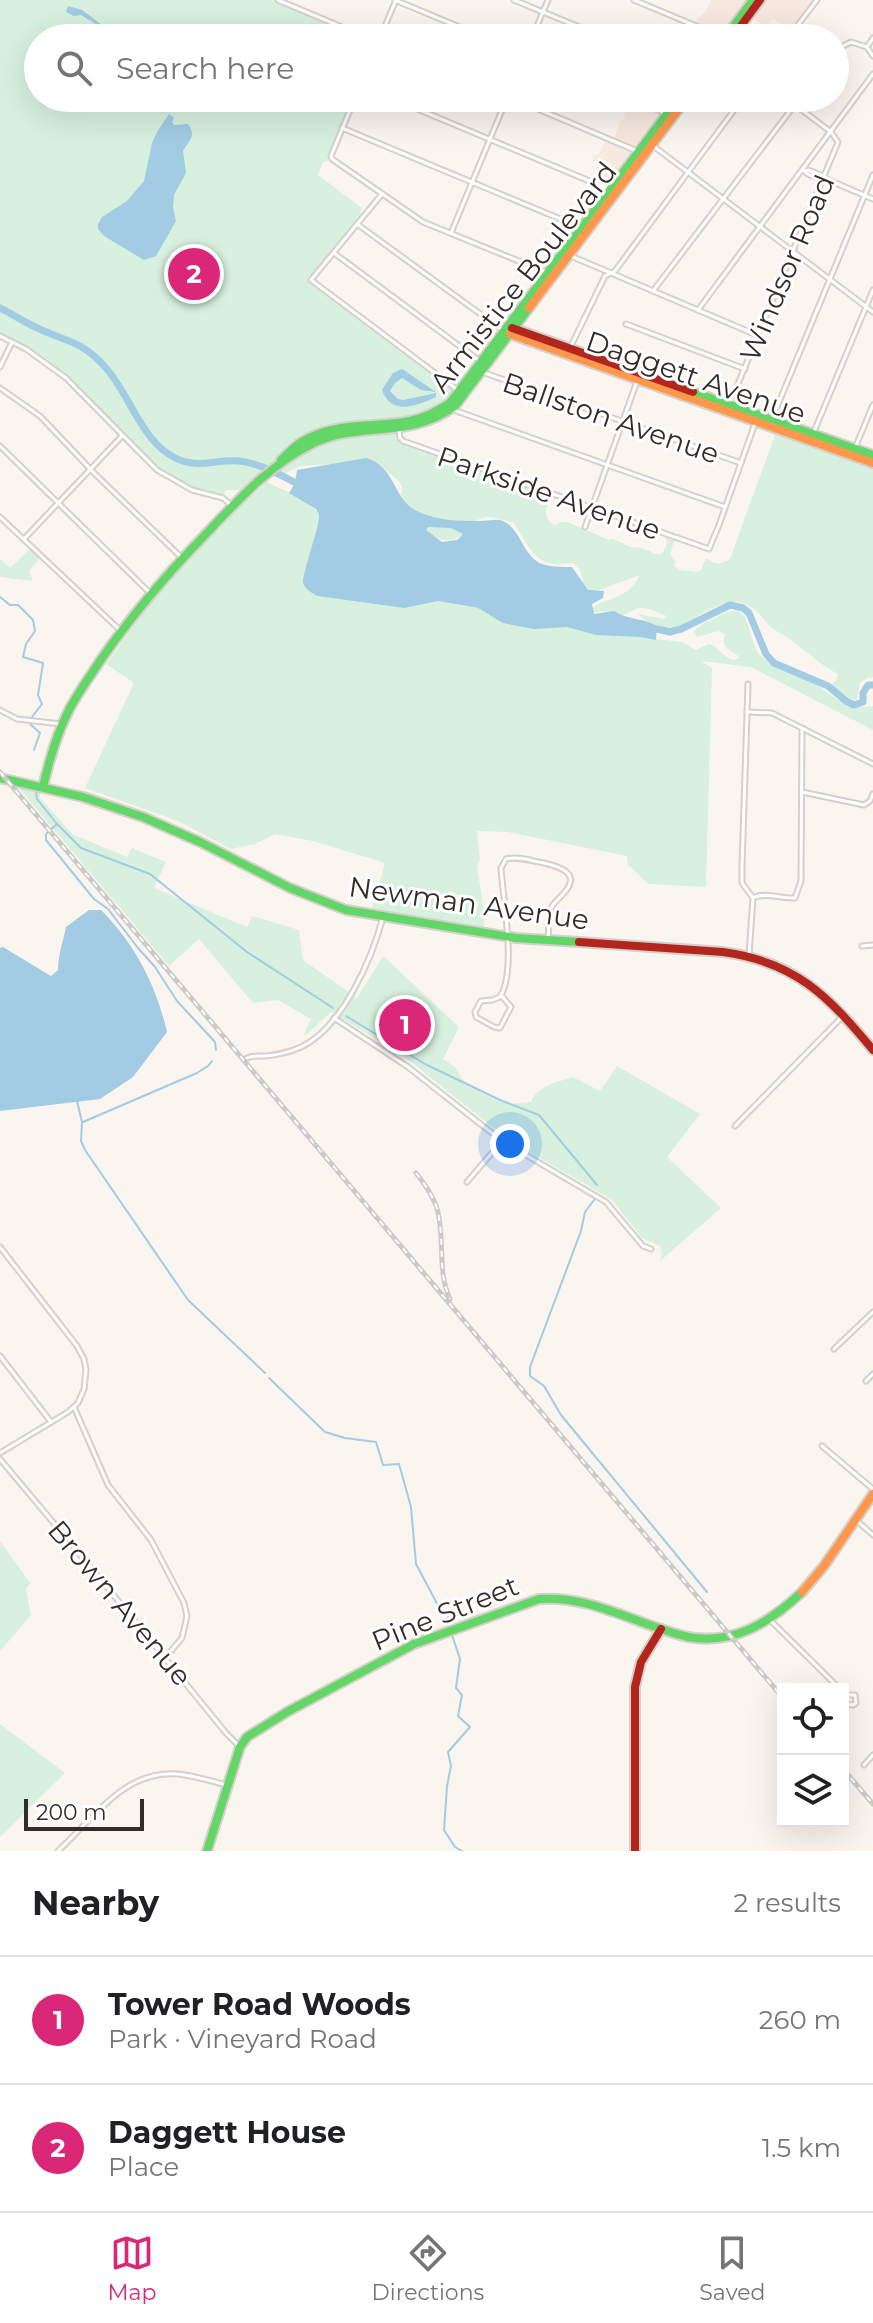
<!DOCTYPE html>
<meta charset="utf-8">
<style>
body{margin:0;font-family:Montserrat,sans-serif;background:#f6f6f6;color:#202124}
.controls{position:absolute;right:24px;bottom:24px;display:grid;overflow:hidden;border-radius:0px;box-shadow:0 8px 32px #0002}
.controls button{width:72px;height:72px;display:grid;place-items:center;padding:0;border:0;border-bottom:2px solid #e0e0e0;background:#fff;color:#202124;font:40px sans-serif}
.scale{position:absolute;left:24px;bottom:20px;width:120px;box-sizing:border-box;padding-left:8px;border:4px solid #332d27;border-top:0;font-size:22px;line-height:28px;white-space:nowrap;color:#332d27;-webkit-text-stroke:6px #fff;paint-order:stroke}
.you{position:absolute;left:510px;top:1144px;width:28px;height:28px;margin:-20px;border:6px solid #fff;border-radius:50%;background:#1a73e8;box-shadow:0 0 0 12px #1a73e833}
.badge{display:grid;place-items:center;width:52px;height:52px;border-radius:50%;background:#db2777;color:#fff;font-size:26px;font-weight:700}
.pin{position:absolute;translate:-50% -50%;border:4px solid #fff;box-shadow:0 2px 8px #0006}
.list{margin:0;padding:0;list-style:none}
h2{display:flex;justify-content:space-between;align-items:center;height:104px;margin:0;padding:0 32px;font-size:34px}
h2 small{font-size:26px;font-weight:400;color:#757577}
.list li{display:grid;grid-template-columns:52px 1fr auto;gap:24px;align-items:center;box-sizing:border-box;height:128px;padding:0 32px;border-top:2px solid #e0e0e0}
.list b{display:block;font-size:30px;white-space:nowrap}
.list p{margin:0;font-size:26px;white-space:nowrap;color:#757577}
.list em{font-size:26px;font-style:normal;color:#757577}
.icon{flex:none;width:44px;height:44px;fill:none;stroke:currentColor;stroke-width:2;stroke-linecap:round;stroke-linejoin:round}
.map{position:relative;flex:none;width:873px;height:1851px;overflow:hidden}
.search{position:absolute;background:#fff;box-shadow:0 8px 32px #0002;left:24px;right:24px;top:24px;height:88px;display:flex;align-items:center;gap:20px;box-sizing:border-box;padding:0 28px;border-radius:44px;color:#757577;font-size:30px}
.sheet{height:360px;background:#fff}
nav{display:flex;justify-content:space-around;align-items:center;box-sizing:border-box;height:112px;border-top:2px solid #e0e0e0;background:#fff;font-size:22px;color:#757577}
nav a{display:grid;justify-items:center;gap:4px}
nav .on{color:#db2777}
.map>svg:first-child{display:block}
.commercial{fill:#f8e9e0}
.green{fill:#d7f1de}
.water{fill:#a2cbe4;fill-rule:evenodd}
.lines{fill:none;stroke-linecap:round;stroke-linejoin:round}
.stream{stroke:#a2cbe4;stroke-width:2}
.river{stroke:#a2cbe4;stroke-width:7}
.street-casing{stroke:#d5d0ca;stroke-width:7}
.fast-casing{stroke:#d5d0ca;stroke-width:12}
.slow-casing{stroke:#d5d0ca;stroke-width:12}
.jam-casing{stroke:#d5d0ca;stroke-width:12}
.street{stroke:#fefefd;stroke-width:3}
.fast{stroke:#63d668;stroke-width:8}
.slow{stroke:#ff974d;stroke-width:8}
.jam{stroke:#b3261e;stroke-width:8}
.rail-casing{stroke:#cbcac8;stroke-width:5}
.rail{stroke:#fff;stroke-width:2;stroke-dasharray:6;stroke-linecap:butt}
.labels{text-anchor:middle;dominant-baseline:central;stroke-width:6;stroke-linejoin:round;paint-order:stroke}
.street-label{font-size:28px;fill:#332d27;stroke:#fff}
</style>
<div class="map">
<svg width="873" height="1851" viewBox="0 0 873 1851">
<rect width="100%" height="100%" fill="#faf5ef"/>
<!-- commercial -->
<g class="commercial">
<path d="M 711,0 L 816,0 L 791,31 L 773,19 L 765,26 L 749,15 L 757,3 L 754,1 L 723,38 L 695,26 L 698,19 L 706,11 Z"/>
<path d="M 640,98 L 678,98 L 610,189 L 591,182 L 599,163 L 593,161 L 593,156 L 599,154 L 606,139 L 613,141 L 620,122 L 625,117 L 624,110 L 627,99 L 638,103 Z"/>
</g>
<!-- green -->
<g class="green">
<path d="M 0,0 L 276,0 L 366,38 L 38,38 L 38,98 L 354,98 L 331,160 L 323,162 L 318,175 L 362,208 L 360,212 L 363,215 L 323,262 L 310,281 L 457,391 C 444,408 423,417 401,419 L 399,429 L 401,440 L 552,494 C 547,506 542,513 551,524 L 556,525 L 561,522 L 568,522 L 609,540 L 613,539 L 633,548 L 638,547 L 650,551 L 654,554 L 662,554 L 666,546 L 667,535 L 675,538 L 670,555 L 675,561 L 674,566 L 680,570 L 698,572 L 701,570 L 706,558 C 718,567 722,563 730,559 L 776,432 L 873,466 L 873,677 L 867,678 L 860,683 L 857,700 L 848,698 L 830,685 L 836,681 L 838,674 C 815,663 800,643 778,632 C 760,622 758,598 727,603 C 708,606 690,623 671,630 C 661,629 644,623 638,614 L 663,619 L 667,616 C 660,614 649,607 641,608 C 633,608 625,616 616,618 C 606,607 597,612 584,616 C 602,593 624,606 640,575 L 585,595 C 581,582 586,571 572,563 C 537,570 530,549 514,523 C 506,521 496,517 489,517 C 478,517 473,523 467,530 C 443,557 417,523 401,504 L 402,487 L 398,480 L 377,463 L 365,459 L 350,463 L 300,466 L 281,475 L 274,474 L 268,467 L 262,472 L 265,476 L 247,491 L 244,488 L 241,490 L 226,490 L 223,496 C 211,494 198,492 187,487 C 153,475 125,442 102,416 C 96,410 92,403 86,397 C 61,371 31,353 0,337 Z"/>
<path d="M 267,482 C 284,491 309,498 319,515 L 309,561 L 303,576 L 317,596 L 404,608 L 415,590 L 462,606 L 478,608 L 489,615 L 540,617 L 579,630 L 682,642 L 696,650 L 709,644 C 720,647 722,657 733,660 L 740,658 C 732,649 720,649 725,634 L 718,631 L 697,637 L 694,631 C 700,625 707,622 715,618 C 757,593 743,641 763,658 C 776,668 795,669 808,678 C 827,692 847,712 873,706 L 873,730 L 751,667 L 701,661 L 712,668 L 706,887 L 649,884 L 628,865 L 627,856 L 508,832 L 477,831 L 480,860 L 477,867 L 483,904 L 484,927 L 372,909 L 385,863 L 313,841 L 275,834 L 255,844 L 231,849 L 178,821 L 85,788 L 134,683 L 106,664 L 155,597 L 236,510 Z"/>
<path d="M 31,548 L 41,557 L 29,571 L 33,581 L 0,577 L 0,559 L 10,568 Z"/>
<path d="M 17,786 L 40,790 L 40,798 L 72,834 L 127,857 L 132,848 L 166,862 L 154,888 L 247,927 L 252,916 L 299,930 L 303,960 L 357,998 L 383,956 L 459,1027 L 443,1059 L 455,1067 L 466,1085 L 498,1101 L 510,1104 L 531,1102 C 538,1085 555,1083 573,1077 L 600,1091 L 617,1066 L 700,1114 L 667,1157 L 721,1208 L 660,1261 L 662,1253 L 660,1246 L 642,1238 L 611,1199 L 510,1141 L 401,1054 L 331,1012 L 305,1036 L 304,1034 L 311,1019 L 278,1000 L 253,1003 L 199,939 L 169,966 Z"/>
<path d="M 0,1541 L 30,1583 L 26,1589 L 31,1615 L 0,1651 Z"/>
<path d="M 0,1724 L 65,1773 L 0,1837 Z"/>
</g>
<!-- water -->
<g class="water">
<path d="M 68,6 L 82,10 L 102,25 L 135,38 L 103,38 L 101,37 L 102,28 L 81,15 L 74,16 L 66,12 Z"/>
<path d="M 169,114 L 174,118 L 172,122 L 174,125 L 188,124 C 197,136 189,140 183,151 L 186,173 L 174,195 L 173,207 L 176,221 L 156,256 L 144,260 L 104,236 L 98,229 L 98,224 L 102,217 L 127,201 L 144,181 L 152,143 L 157,132 Z"/>
<path d="M 402,369 L 436,392 L 421,390 L 402,378 L 395,383 L 390,391 L 398,399 L 403,400 L 436,393 L 436,397 C 417,406 391,416 382,390 L 393,373 Z"/>
<path d="M 366,458 C 395,466 393,498 415,510 C 435,521 459,521 481,521 C 487,521 495,519 500,520 C 520,525 522,556 542,564 C 551,567 563,567 572,567 L 588,590 L 604,591 L 603,598 L 592,604 L 594,614 L 614,611 C 627,620 644,618 657,626 L 656,640 L 640,637 L 596,635 L 567,627 L 534,629 L 518,626 L 503,623 L 478,608 L 438,601 L 404,608 L 317,596 C 312,593 305,589 303,583 C 301,578 319,528 319,515 L 316,509 L 289,493 L 295,483 L 297,470 ZM 428,527 L 451,528 L 463,534 L 457,540 L 442,542 L 426,530 Z"/>
<path d="M 89,910 L 101,910 C 135,944 156,985 167,1032 L 133,1077 L 100,1099 L 0,1111 L 0,948 L 3,947 L 51,976 L 58,970 C 58,955 63,942 66,927 Z"/>
</g>
<g class="lines">
<!-- stream -->
<g class="stream">
<path d="M 0,597 L 10,605 L 18,605 L 33,620 L 35,631 L 26,644 L 23,657 L 43,663 L 38,695 L 42,704 L 32,717 L 30,724 L 40,733 L 34,750"/>
<path d="M 36,791 L 37,799 L 57,824 L 81,848 L 150,874 L 247,952 L 333,1008"/>
<path d="M 57,824 L 46,834 L 46,840 L 94,899 L 108,909 L 138,948 L 155,967 L 177,1001 L 215,1042 L 216,1050"/>
<path d="M 346,1016 L 425,1064 L 500,1100 L 539,1115 L 597,1185"/>
<path d="M 77,1101 L 82,1122 L 81,1141 L 85,1150 L 188,1300 L 265,1373"/>
<path d="M 83,1122 L 197,1073 L 208,1066 L 212,1061"/>
<path d="M 594,1200 L 585,1212 L 581,1231 L 530,1367 L 530,1376 L 544,1386 L 561,1415 L 707,1592"/>
<path d="M 269,1378 L 325,1432 L 345,1438 L 376,1442 L 383,1465 L 399,1464 L 411,1507 L 416,1564 L 442,1613 L 448,1615 L 448,1626"/>
<path d="M 452,1635 L 460,1659 L 456,1688 L 462,1695 L 458,1716 L 470,1727 L 448,1752 L 451,1766 L 447,1786 L 444,1830 L 455,1847 L 462,1851"/>
</g>
<!-- river -->
<g class="river">
<path d="M 0,308 C 14,315 29,325 44,331 C 72,343 84,343 106,368 C 128,393 140,434 167,453 C 194,472 211,459 239,461 C 260,463 282,476 302,486"/>
<path d="M 648,627 L 670,632 L 681,629 L 730,605 L 743,608 L 749,613 L 766,654 L 774,663 L 828,686 L 846,701 L 854,705 L 863,702 L 863,693 L 868,685 L 873,685"/>
</g>
<!-- street casing -->
<g class="street-casing">
<g id="street">
<path d="M 278,0 L 368,38"/>
<path d="M 395,0 L 486,38"/>
<path d="M 514,0 L 606,38"/>
<path d="M 634,0 L 725,38"/>
<path d="M 380,38 L 396,0"/>
<path d="M 532,38 L 548,0"/>
<path d="M 788,38 L 817,0"/>
<path d="M 867,47 L 873,56"/>
<path d="M 867,47 L 873,38"/>
<path d="M 835,50 L 851,42 L 867,47"/>
<path d="M 355,98 L 331,156 L 332,159 L 423,222 L 548,273"/>
<path d="M 391,98 L 611,190"/>
<path d="M 512,98 L 637,151"/>
<path d="M 629,98 L 668,114"/>
<path d="M 342,128 L 582,228"/>
<path d="M 652,145 L 873,312"/>
<path d="M 804,171 C 810,177 816,177 824,178 L 873,199"/>
<path d="M 805,171 L 808,170 L 821,175 L 821,178"/>
<path d="M 382,194 L 311,280 L 459,391"/>
<path d="M 357,224 L 505,332"/>
<path d="M 451,233 L 507,98"/>
<path d="M 334,253 L 481,362"/>
<path d="M 571,256 L 759,336"/>
<path d="M 653,291 L 800,98"/>
<path d="M 698,310 L 873,74"/>
<path d="M 626,324 L 745,369"/>
<path d="M 0,336 L 26,349 L 66,378 L 157,470 L 192,490 L 223,498 L 232,506"/>
<path d="M 569,350 L 605,276 L 615,271 L 743,98"/>
<path d="M 0,367 L 12,342"/>
<path d="M 482,372 L 741,463"/>
<path d="M 0,388 L 40,416 L 94,473 L 182,558"/>
<path d="M 730,403 L 838,142 L 831,132 L 786,98"/>
<path d="M 451,409 L 725,507"/>
<path d="M 772,419 L 873,175"/>
<path d="M 399,430 L 400,438 L 403,441 L 709,549 L 719,525 L 758,415"/>
<path d="M 813,434 L 873,290"/>
<path d="M 0,446 L 150,593"/>
<path d="M 852,455 L 873,405"/>
<path d="M 0,517 L 122,632"/>
<path d="M 585,527 L 640,373"/>
<path d="M 24,539 L 122,436"/>
<path d="M 748,684 L 742,866 L 742,883 L 753,898 L 749,955"/>
<path d="M 0,710 L 17,719 L 61,724"/>
<path d="M 747,712 L 772,713 L 873,764"/>
<path d="M 802,792 L 864,805 L 870,801 L 873,794"/>
<path d="M 755,897 C 767,892 782,899 795,898 L 801,881 L 802,728"/>
<path d="M 862,946 L 873,945"/>
<path d="M 501,995 L 511,1007 L 500,1028 L 494,1027 L 476,1017 L 475,1012 L 481,1001 L 492,1000 L 500,997 C 517,970 503,900 501,868 L 506,859 C 519,856 531,861 544,863 C 561,867 582,874 563,894 C 559,899 554,902 551,908 C 548,918 549,930 548,940"/>
<path d="M 334,1018 L 408,1067 L 502,1141 L 606,1202 L 643,1246 L 651,1249"/>
<path d="M 247,1058 C 253,1055 258,1056 265,1056 C 277,1055 290,1052 301,1047 C 342,1028 372,959 383,917"/>
<path d="M 735,1126 L 844,1015"/>
<path d="M 467,1182 L 502,1141"/>
<path d="M 0,1247 L 77,1346 L 84,1359 L 86,1370 L 84,1389 L 78,1403 L 68,1412 L 0,1453"/>
<path d="M 834,1349 L 873,1312"/>
<path d="M 0,1356 L 51,1422"/>
<path d="M 866,1381 L 873,1374"/>
<path d="M 74,1407 L 108,1485 L 151,1540 L 184,1603 L 187,1616 L 182,1638 L 165,1658"/>
<path d="M 822,1446 L 873,1489"/>
<path d="M 0,1459 L 93,1570 L 226,1733 L 240,1747"/>
<path d="M 856,1520 L 873,1535"/>
<path d="M 770,1620 L 840,1689"/>
<path d="M 843,1692 L 847,1695 L 855,1695 L 856,1703 L 853,1705 L 847,1704 L 845,1699 L 847,1695"/>
<path d="M 864,1765 L 873,1755"/>
<path d="M 58,1851 C 93,1819 125,1769 178,1774 C 195,1776 211,1781 227,1785"/>
</g>
</g>
<!-- fast casing -->
<g class="fast-casing">
<g id="fast">
<path d="M 725,38 L 753,0"/>
<path d="M 693,392 L 873,455"/>
<path d="M 281,460 C 289,453 296,444 305,440 C 339,421 375,428 410,421 C 425,418 437,411 450,403 L 679,98"/>
<path d="M 0,778 L 83,797 L 143,817 L 200,842 L 290,888 L 346,910 L 516,938 L 579,942"/>
<path d="M 43,787 C 49,761 56,736 68,712 C 77,694 89,678 100,661 C 132,615 166,575 205,535 C 238,500 271,463 316,442 C 364,421 407,440 455,406 L 529,308"/>
<path d="M 207,1851 L 240,1747 L 247,1737 L 287,1712 L 414,1644 L 539,1599 C 592,1595 637,1625 688,1637 C 734,1645 769,1623 802,1592"/>
</g>
</g>
<!-- slow casing -->
<g class="slow-casing">
<g id="slow">
<path d="M 529,308 L 687,98"/>
<path d="M 510,334 L 873,463"/>
<path d="M 802,1592 L 824,1566 L 873,1494"/>
</g>
</g>
<!-- jam casing -->
<g class="jam-casing">
<g id="jam">
<path d="M 732,38 L 760,0"/>
<path d="M 512,328 L 693,392"/>
<path d="M 579,942 L 723,952 C 796,962 828,996 873,1050"/>
<path d="M 635,1851 L 635,1687 L 641,1662 L 661,1629"/>
</g>
</g>
<!-- street -->
<use href="#street" class="street"/>
<!-- fast -->
<use href="#fast" class="fast"/>
<!-- slow -->
<use href="#slow" class="slow"/>
<!-- jam -->
<use href="#jam" class="jam"/>
<!-- rail casing -->
<g class="rail-casing">
<g id="rail">
<path d="M 0,772 L 783,1698"/>
<path d="M 416,1173 C 426,1186 437,1201 439,1218 C 444,1246 438,1273 450,1299"/>
<path d="M 843,1769 L 873,1804"/>
</g>
</g>
<!-- rail -->
<use href="#rail" class="rail"/>
</g>
<g class="labels">
<!-- street labels -->
<g class="street-label">
<text transform="translate(787 268) rotate(-67)">Windsor Road</text>
<text transform="translate(523 277) rotate(-52)">Armistice Boulevard</text>
<text transform="translate(696 377) rotate(19)">Daggett Avenue</text>
<text transform="translate(611 418) rotate(19)">Ballston Avenue</text>
<text transform="translate(549 493) rotate(19)">Parkside Avenue</text>
<text transform="translate(469 903) rotate(8)">Newman Avenue</text>
<text transform="translate(120 1603) rotate(50)">Brown Avenue</text>
<text transform="translate(445 1613) rotate(-22)">Pine Street</text>
</g>
</g>
</svg>
<div class="controls">
<button><svg class="icon" aria-label="locate" viewBox="0 0 24 24"><circle cx="12" cy="12" r="6"/><path d="M12 2v4M12 18v4M2 12h4M18 12h4"/></svg></button>
<button><svg class="icon" aria-label="layers" viewBox="0 0 24 24"><path d="M12 4l9 5-9 5-9-5zM3 14l9 5 9-5"/></svg></button>
</div>
<div class="scale">200 m</div>
<div class="you"></div>
<div class="pin badge" style="left:405px;top:1025px">1</div>
<div class="pin badge" style="left:194px;top:274px">2</div>
<div class="search"><svg class="icon" aria-label="search" viewBox="0 0 24 24"><circle cx="10" cy="10" r="6"/><path d="M15 15l6 6"/></svg>Search here</div>
</div>
<section class="sheet">
<h2>Nearby<small>2 results</small></h2>
<ul class="list">
<li><span class="badge">1</span><div><b>Tower Road Woods</b><p>Park · Vineyard Road</p></div><em>260 m</em></li>
<li><span class="badge">2</span><div><b>Daggett House</b><p>Place</p></div><em>1.5 km</em></li>
</ul>
</section>
<nav>
<a class="on"><svg class="icon" aria-label="map" viewBox="0 0 24 24"><path d="M3 6l6-2 6 2 6-2v14l-6 2-6-2-6 2zM9 4v14M15 6v14"/></svg>Map</a>
<a><svg class="icon" aria-label="directions" viewBox="0 0 24 24"><path d="M12 3l9 9-9 9-9-9zM9 14v-3h6M13 9l2 2-2 2"/></svg>Directions</a>
<a><svg class="icon" aria-label="saved" viewBox="0 0 24 24"><path d="M7 4h10v16l-5-4-5 4z"/></svg>Saved</a>
</nav>
